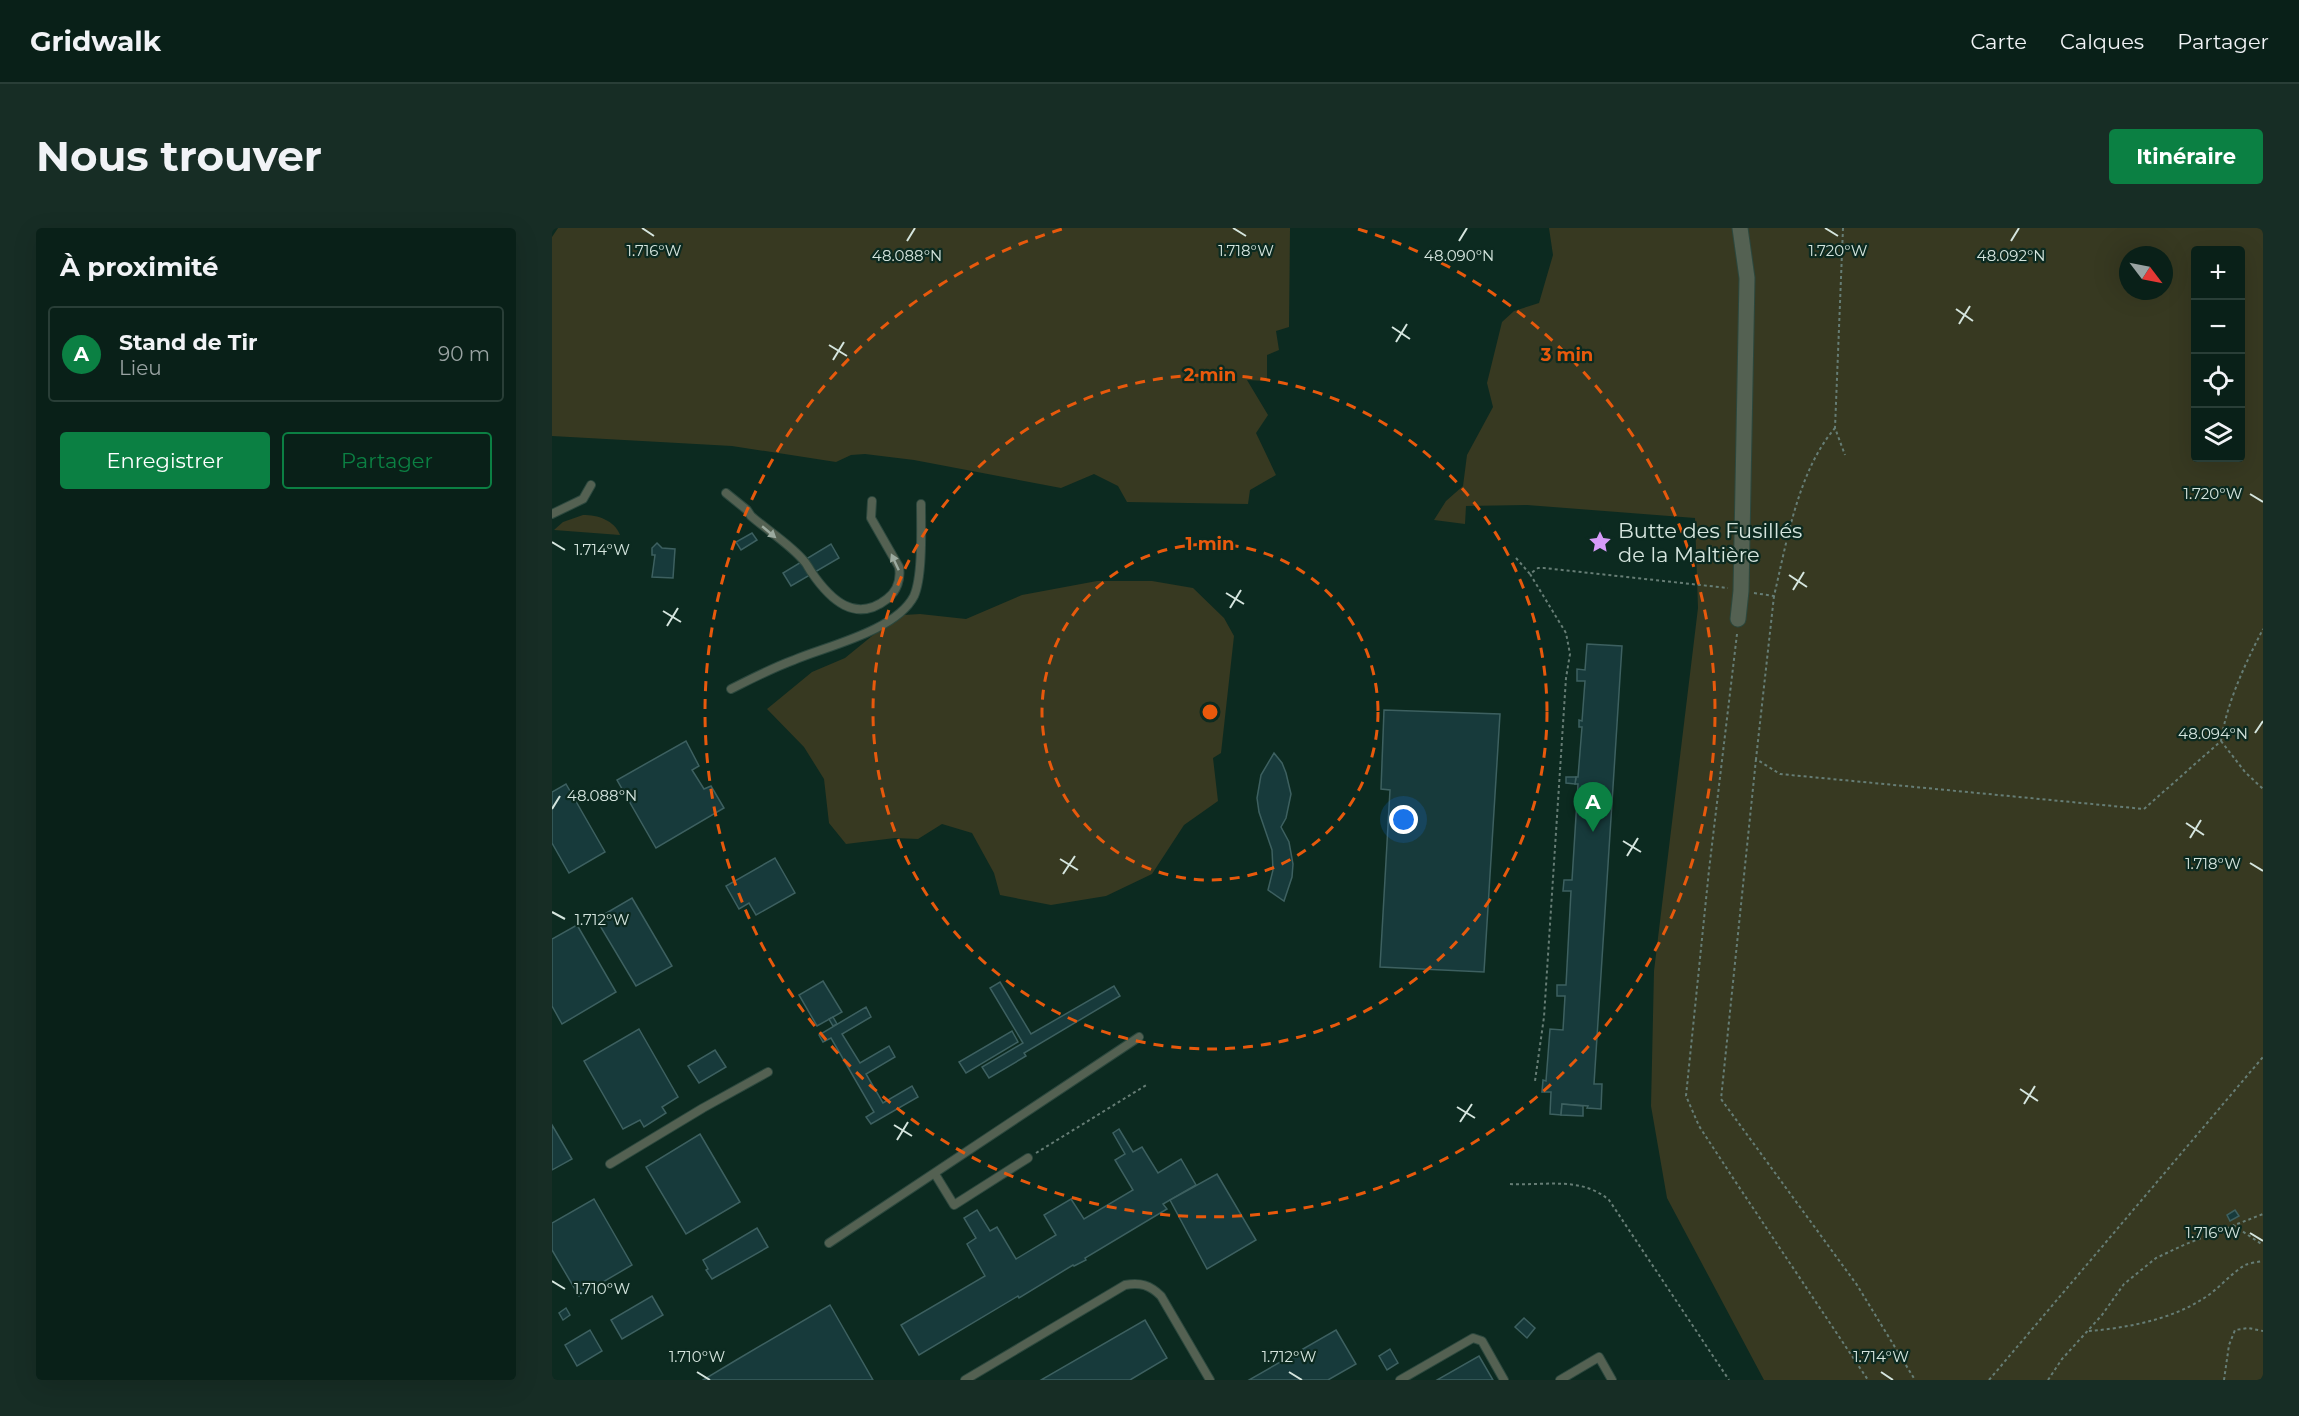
<!DOCTYPE html>
<html lang="fr">
<meta charset="utf-8">
<style>
body{margin:0;font-family:Montserrat,sans-serif;background:#172d25;color:#f1f3f6}
.controls{position:absolute;right:18px;top:18px;display:grid;overflow:hidden;border-radius:6px;box-shadow:0 6px 24px #0002}
.controls button{width:54px;height:54px;display:grid;place-items:center;padding:0;border:0;border-bottom:2px solid #293e37;background:#092018;color:#f1f3f6;font:30px sans-serif}
.compass{position:absolute;left:1567px;top:18px;width:54px;height:54px;border-radius:50%;background:#092018;box-shadow:0 6px 24px #0002;rotate:122deg}
.you{position:absolute;left:852px;top:592px;width:21px;height:21px;margin:-15px;border:4px solid #fff;border-radius:50%;background:#1a73e8;box-shadow:0 0 0 9px #1a73e833}
.badge{display:grid;place-items:center;width:39px;height:39px;border-radius:50%;background:#0b8043;color:#fff;font-size:20px;font-weight:700}
.pin{position:absolute;translate:-50% -50px;filter:drop-shadow(0 2px 3px #0008)}
.pin::after{content:'';position:absolute;top:32px;width:21px;height:18px;background:inherit;clip-path:polygon(0 0,100% 0,50% 100%)}
.list{margin:0;padding:0;list-style:none}
h2{display:flex;justify-content:space-between;align-items:center;height:78px;margin:0;padding:0 24px;font-size:26px}
h2 small{font-size:20px;font-weight:400;color:#99a3a2}
.list li{display:grid;grid-template-columns:39px 1fr auto;gap:18px;align-items:center;box-sizing:border-box;height:96px;margin:0 12px 12px;padding:0 12px;border:2px solid #293e37;border-radius:6px}
.list b{display:block;font-size:22px;white-space:nowrap}
.list p{margin:0;font-size:20px;white-space:nowrap;color:#99a3a2}
.list em{font-size:20px;font-style:normal;color:#99a3a2}
.actions{display:flex;gap:12px;padding:18px 24px}
.actions a{flex:1;padding:14px 0;border:2px solid #0b8043;border-radius:6px;text-align:center;font-size:21px;color:#0b8043}
.actions .main{background:#0b8043;color:#fff}
.icon{flex:none;width:33px;height:33px;fill:none;stroke:currentColor;stroke-width:2;stroke-linecap:round;stroke-linejoin:round}
.map{position:relative;flex:none;width:1711px;height:1152px;overflow:hidden;border-radius:6px}
header{display:flex;align-items:center;gap:36px;box-sizing:border-box;height:84px;padding:0 30px;background:#092018;border-bottom:2px solid #293e37}
header strong{font-size:28px}
nav{display:flex;gap:33px;margin-inline-start:auto;font-size:21px}
.intro{display:flex;align-items:center;justify-content:space-between;box-sizing:border-box;height:144px;padding:0 36px}
h1{margin:0;font-size:42px}
.button{padding:15px 27px;border-radius:6px;background:#0b8043;color:#fff;font-size:21px;font-weight:700}
main{display:flex;gap:36px;padding:0 36px}
aside{flex:1;background:#092018;border-radius:6px;box-shadow:0 6px 24px #0002}
.map>svg:first-child{display:block}
.green{fill:#373921;fill-rule:evenodd}
.building{fill:#173a3b;stroke:#3d6060;stroke-width:1.5}
.lines{fill:none;stroke-linecap:round;stroke-linejoin:round}
.service-casing{stroke:#2c483e;stroke-width:10}
.minor-casing{stroke:#2c483e;stroke-width:17}
.path{stroke:#667d75;stroke-width:2;stroke-dasharray:3 3;stroke-linecap:butt}
.service{stroke:#546152;stroke-width:8}
.minor{stroke:#546152;stroke-width:15}
.oneway{fill:#9baa9f}
.ticks{fill:none;stroke:#d5e5de;stroke-width:2}
.ring{fill:none;stroke:#e8590c;stroke-width:3;stroke-dasharray:10 8}
.labels{text-anchor:middle;dominant-baseline:central;stroke-width:4.5;stroke-linejoin:round;paint-order:stroke}
.poi-label{font-size:21px;fill:#d5e5de;stroke:#0c2a20;text-anchor:start}
.ticks-label{font-size:15px;text-anchor:middle;fill:#d5e5de;stroke:#0c2a20;stroke-width:4.5;stroke-linejoin:round;paint-order:stroke}
.centre{fill:#e8590c;stroke:#0c2a20;stroke-width:3}
.ring-label{font-size:18px;text-anchor:middle;font-weight:bold;fill:#e8590c;stroke:#0c2a20;stroke-width:4.5;stroke-linejoin:round;paint-order:stroke}
</style>
<header>
<strong>Gridwalk</strong>
<nav><a>Carte</a><a>Calques</a><a>Partager</a></nav>
</header>
<div class="intro"><h1>Nous trouver</h1><a class="button">Itinéraire</a></div>
<main>
<aside>
<h2>À proximité<small></small></h2>
<ul class="list">
<li><span class="badge">A</span><div><b>Stand de Tir</b><p>Lieu</p></div><em>90 m</em></li>
</ul>
<div class="actions"><a class="main">Enregistrer</a><a>Partager</a></div>
</aside>
<div class="map">
<svg width="1711" height="1152" viewBox="0 0 1711 1152">
<rect width="100%" height="100%" fill="#0c2a20"/>
<!-- green -->
<g class="green">
<path d="M 6,0 L 738,0 L 737,99 L 724,103 L 727,122 L 715,127 L 715,153 L 695,152 L 716,187 L 704,205 L 724,247 L 698,262 L 696,276 L 575,274 L 566,258 L 542,246 L 509,260 L 362,232 L 313,226 L 299,227 L 284,234 L 180,218 L 0,208 L 0,9 Z"/>
<path d="M 997,0 L 1711,0 L 1711,1152 L 1212,1152 L 1115,970 L 1099,878 L 1102,743 L 1146,380 L 1143,290 L 975,277 L 914,278 L 913,296 L 882,292 L 894,273 L 911,258 L 915,227 L 941,179 L 935,155 L 950,94 L 962,83 L 987,75 L 1001,27 ZM 1644,22 L 1688,22 L 1688,230 L 1644,230 ZM 1576,27 L 1612,27 L 1612,63 L 1576,63 Z"/>
<path d="M 31,287 C 46,287 62,292 68,307 L 2,302 L 11,294 Z"/>
<path d="M 545,353 L 600,353 L 641,360 L 672,390 L 682,408 L 669,525 L 661,530 L 666,573 L 632,597 L 600,646 L 554,668 L 499,677 L 448,667 L 442,645 L 420,605 L 390,596 L 366,611 L 343,610 L 294,616 L 277,595 L 272,551 L 252,519 L 215,481 L 260,444 L 293,430 L 320,408 L 352,387 L 368,386 L 414,391 L 470,367 Z"/>
</g>
<!-- building -->
<g class="building">
<path d="M 200,305 L 205,312 L 189,322 L 184,314 Z"/>
<path d="M 105,315 L 110,320 L 123,321 L 121,350 L 100,349 L 103,327 L 100,327 L 100,320 Z"/>
<path d="M 279,316 L 287,330 L 239,358 L 231,345 Z"/>
<path d="M 1035,416 L 1070,418 L 1042,856 L 1050,856 L 1049,881 L 1035,880 L 1036,878 L 1010,876 L 1009,887 L 998,886 L 999,864 L 990,864 L 991,852 L 994,853 L 998,801 L 1011,802 L 1013,768 L 1005,768 L 1005,757 L 1014,757 L 1019,663 L 1011,663 L 1012,652 L 1020,652 L 1026,556 L 1023,556 L 1024,549 L 1026,549 L 1030,499 L 1027,499 L 1027,492 L 1030,493 L 1033,453 L 1025,453 L 1025,441 L 1033,442 Z"/>
<path d="M 832,482 L 948,486 L 932,744 L 828,739 L 838,562 L 829,561 Z"/>
<path d="M 134,513 L 147,538 L 140,542 L 152,561 L 159,558 L 172,580 L 104,620 L 65,552 Z"/>
<path d="M 722,525 L 730,535 L 734,545 L 739,566 L 734,590 L 729,599 L 737,614 L 741,636 L 740,649 L 732,673 L 716,662 L 721,642 L 720,622 L 707,584 L 705,570 L 709,547 Z"/>
<path d="M 1014,549 L 1024,549 L 1023,556 L 1014,555 Z"/>
<path d="M 14,556 L 53,624 L 17,645 L 0,615 L 0,564 Z"/>
<path d="M 223,630 L 243,665 L 204,687 L 197,675 L 187,681 L 174,658 Z"/>
<path d="M 80,670 L 120,738 L 84,758 L 44,691 Z"/>
<path d="M 25,697 L 64,764 L 10,796 L 0,778 L 0,711 Z"/>
<path d="M 271,753 L 290,784 L 265,798 L 247,767 Z"/>
<path d="M 448,754 L 479,806 L 562,758 L 568,768 L 472,825 L 474,828 L 437,850 L 430,839 L 471,815 L 438,760 Z"/>
<path d="M 314,779 L 319,789 L 290,806 L 308,835 L 337,818 L 343,829 L 314,846 L 331,875 L 360,858 L 366,869 L 319,896 L 314,889 L 322,884 L 279,810 L 271,814 L 267,807 Z"/>
<path d="M 281,789 L 285,796 L 281,798 L 277,791 Z"/>
<path d="M 87,801 L 126,869 L 110,879 L 114,885 L 92,899 L 88,892 L 71,901 L 32,833 Z"/>
<path d="M 460,803 L 466,814 L 414,845 L 407,834 Z"/>
<path d="M 163,822 L 174,839 L 147,855 L 136,838 Z"/>
<path d="M 1010,876 L 1031,878 L 1031,888 L 1009,887 Z"/>
<path d="M 0,897 L 20,931 L 0,942 Z"/>
<path d="M 567,901 L 581,924 L 590,919 L 606,945 L 629,931 L 644,957 L 611,976 L 615,981 L 533,1030 L 534,1032 L 522,1038 L 521,1037 L 467,1070 L 466,1068 L 367,1127 L 349,1097 L 433,1048 L 415,1016 L 424,1010 L 412,990 L 425,982 L 438,1003 L 445,999 L 464,1031 L 504,1007 L 492,987 L 519,971 L 532,991 L 581,962 L 563,932 L 573,926 L 561,905 Z"/>
<path d="M 148,906 L 188,974 L 134,1006 L 94,939 Z"/>
<path d="M 665,946 L 704,1012 L 655,1041 L 618,972 Z"/>
<path d="M 42,971 L 80,1037 L 27,1068 L 0,1022 L 0,995 Z"/>
<path d="M 1683,982 L 1687,988 L 1678,993 L 1675,987 Z"/>
<path d="M 205,1000 L 216,1019 L 160,1051 L 154,1042 L 156,1041 L 151,1032 Z"/>
<path d="M 100,1068 L 111,1087 L 70,1111 L 59,1092 Z"/>
<path d="M 278,1077 L 321,1152 L 151,1152 L 186,1131 Z"/>
<path d="M 14,1080 L 18,1087 L 11,1092 L 7,1085 Z"/>
<path d="M 972,1090 L 983,1100 L 975,1110 L 963,1099 Z"/>
<path d="M 593,1092 L 615,1130 L 578,1152 L 489,1152 Z"/>
<path d="M 38,1102 L 50,1123 L 25,1138 L 13,1117 Z"/>
<path d="M 784,1102 L 804,1136 L 776,1152 L 697,1152 Z"/>
<path d="M 838,1121 L 846,1135 L 835,1142 L 827,1128 Z"/>
<path d="M 927,1128 L 941,1152 L 885,1152 Z"/>
</g>
<g class="lines">
<!-- service casing -->
<g class="service-casing">
<g id="service">
<path d="M 174,265 L 195,282 L 199,288 C 215,302 239,317 252,333 C 255,336 257,341 260,345 C 278,371 303,396 335,371 C 345,363 349,351 347,339 L 319,290 L 320,273"/>
<path d="M 0,286 L 31,271 L 39,257"/>
<path d="M 179,461 C 199,451 220,440 242,432 C 275,418 344,403 362,368 C 371,348 369,298 369,276"/>
<path d="M 58,936 L 151,880 L 216,844"/>
<path d="M 383,946 L 402,977 L 476,930"/>
<path d="M 277,1015 L 587,809"/>
<path d="M 413,1152 L 573,1057 C 588,1054 598,1057 609,1068 L 658,1152"/>
<path d="M 848,1152 L 921,1110 L 930,1113 L 952,1152"/>
<path d="M 1008,1152 L 1047,1129 L 1060,1152"/>
</g>
</g>
<!-- minor casing -->
<g class="minor-casing">
<path id="minor" d="M 1186,391 L 1189,363 L 1195,50 L 1188,0"/>
</g>
<!-- path -->
<g class="path">
<path d="M 1291,0 L 1283,200 L 1293,227"/>
<path d="M 964,330 L 978,346 L 986,340 L 992,340 L 1176,360"/>
<path d="M 978,346 L 1014,405 L 1018,426 L 1014,450 L 992,789 L 983,853"/>
<path d="M 1202,365 L 1222,368 C 1235,313 1246,243 1283,200"/>
<path d="M 1222,368 L 1204,531 L 1228,546 L 1592,581 L 1669,513 C 1675,474 1693,436 1711,401"/>
<path d="M 1185,406 L 1157,642 L 1134,868 L 1147,898 L 1183,953 L 1316,1152"/>
<path d="M 1669,513 L 1693,544 L 1711,561"/>
<path d="M 1204,531 L 1169,871 L 1305,1057 L 1363,1152"/>
<path d="M 484,925 L 596,856"/>
<path d="M 958,956 C 992,958 1029,948 1057,972 L 1177,1152"/>
<path d="M 1681,997 L 1711,1017"/>
<path d="M 1537,1103 C 1574,1100 1617,1092 1649,1072 C 1665,1063 1678,1046 1693,1037 C 1698,1035 1705,1034 1711,1033"/>
<path d="M 1437,1152 L 1711,829"/>
<path d="M 1496,1152 L 1510,1131 L 1550,1087 L 1572,1056 L 1604,1030 L 1634,1016 L 1711,986"/>
<path d="M 1672,1152 L 1677,1117 L 1683,1102 L 1696,1100 L 1711,1103"/>
</g>
<!-- service -->
<use href="#service" class="service"/>
<!-- minor -->
<use href="#minor" class="minor"/>
</g>
<!-- one-way arrows -->
<defs><path id="oneway-solid" d="M-6-.8H1V-3.2L6.5 0L1 3.2V.8H-6Z" transform="scale(1.5)"/></defs>
<g class="oneway">
<use href="#oneway-solid" transform="translate(217 304) rotate(40)"/>
<use href="#oneway-solid" transform="translate(343 334) rotate(-115)"/>
</g>
<!-- ticks -->
<path class="ticks" d="M 90,0 L 102,8M 681,0 L 694,8M 1273,0 L 1286,8M 355,13 L 363,0M 907,13 L 915,0M 1459,13 L 1467,0M 1404,81 L 1421,93M 1407,96 L 1418,78M 840,99 L 858,111M 844,114 L 855,96M 277,117 L 295,128M 281,132 L 292,114M 1698,266 L 1711,274M 0,314 L 13,322M 1237,347 L 1255,359M 1241,362 L 1252,344M 674,365 L 692,376M 678,380 L 689,362M 111,383 L 129,394M 115,398 L 126,380M 1703,505 L 1711,493M 0,581 L 8,568M 1634,595 L 1652,607M 1638,610 L 1649,592M 1071,613 L 1089,624M 1075,628 L 1086,610M 508,631 L 526,642M 1698,635 L 1711,643M 511,646 L 523,628M 0,684 L 13,691M 1468,861 L 1486,873M 1472,876 L 1483,858M 905,879 L 923,890M 908,894 L 920,876M 342,897 L 360,908M 345,912 L 356,894M 1698,1005 L 1711,1013M 0,1053 L 13,1061M 145,1144 L 158,1152M 737,1144 L 750,1152M 1329,1144 L 1341,1152"/>
<!-- distance rings -->
<g class="ring">
<circle cx="658" cy="484" r="168"/>
<circle cx="658" cy="484" r="337"/>
<path d="M806 1A505 505 0 1 1 510 1"/>
</g>
<!-- icons -->
<defs>
<g id="sight-bare" transform="scale(1.8)"><path d="M0-6L1.8-2.2L6-1.7L2.9 1.2L3.7 5.4L0 3.3L-3.7 5.4L-2.9 1.2L-6-1.7L-1.8-2.2Z" fill="#d79bf9" stroke="#0c2a20" stroke-width="2.5" paint-order="stroke"/></g>
</defs>
<g fill-rule="evenodd">
<use href="#sight-bare" x="1048" y="314"/>
</g>
<g class="labels">
<!-- poi labels -->
<g class="poi-label">
<text x="1066" y="302">Butte des Fusillés<tspan x="1066" dy="24">de la Maltière</tspan></text>
</g>
</g>
<g class="ticks-label">
<text x="102" y="28">1.716°W</text>
<text x="694" y="28">1.718°W</text>
<text x="1286" y="28">1.720°W</text>
<text x="355" y="33">48.088°N</text>
<text x="907" y="33">48.090°N</text>
<text x="1459" y="33">48.092°N</text>
<text x="1661" y="271">1.720°W</text>
<text x="50" y="327">1.714°W</text>
<text x="1661" y="511">48.094°N</text>
<text x="50" y="573">48.088°N</text>
<text x="1661" y="641">1.718°W</text>
<text x="50" y="697">1.712°W</text>
<text x="1661" y="1010">1.716°W</text>
<text x="50" y="1066">1.710°W</text>
<text x="145" y="1134">1.710°W</text>
<text x="737" y="1134">1.712°W</text>
<text x="1329" y="1134">1.714°W</text>
</g>
<circle cx="658" cy="484" r="9" class="centre"/>
<g class="ring-label">
<text x="1015" y="133">3 min</text>
<text x="658" y="153">2 min</text>
<text x="658" y="322">1 min</text>
</g>
</svg>
<div class="controls">
<button>+</button>
<button>−</button>
<button><svg class="icon" aria-label="locate" viewBox="0 0 24 24"><circle cx="12" cy="12" r="6"/><path d="M12 2v4M12 18v4M2 12h4M18 12h4"/></svg></button>
<button><svg class="icon" aria-label="layers" viewBox="0 0 24 24"><path d="M12 4l9 5-9 5-9-5zM3 14l9 5 9-5"/></svg></button>
</div>
<svg class="compass" viewBox="-18 -18 36 36"><path d="M0-13l5 13h-10z" fill="#e53935"/><path d="M0 13l5-13h-10z" fill="#99a3a2"/></svg>
<div class="you"></div>
<div class="pin badge" style="left:1041px;top:604px">A</div>
</div>
</main>
